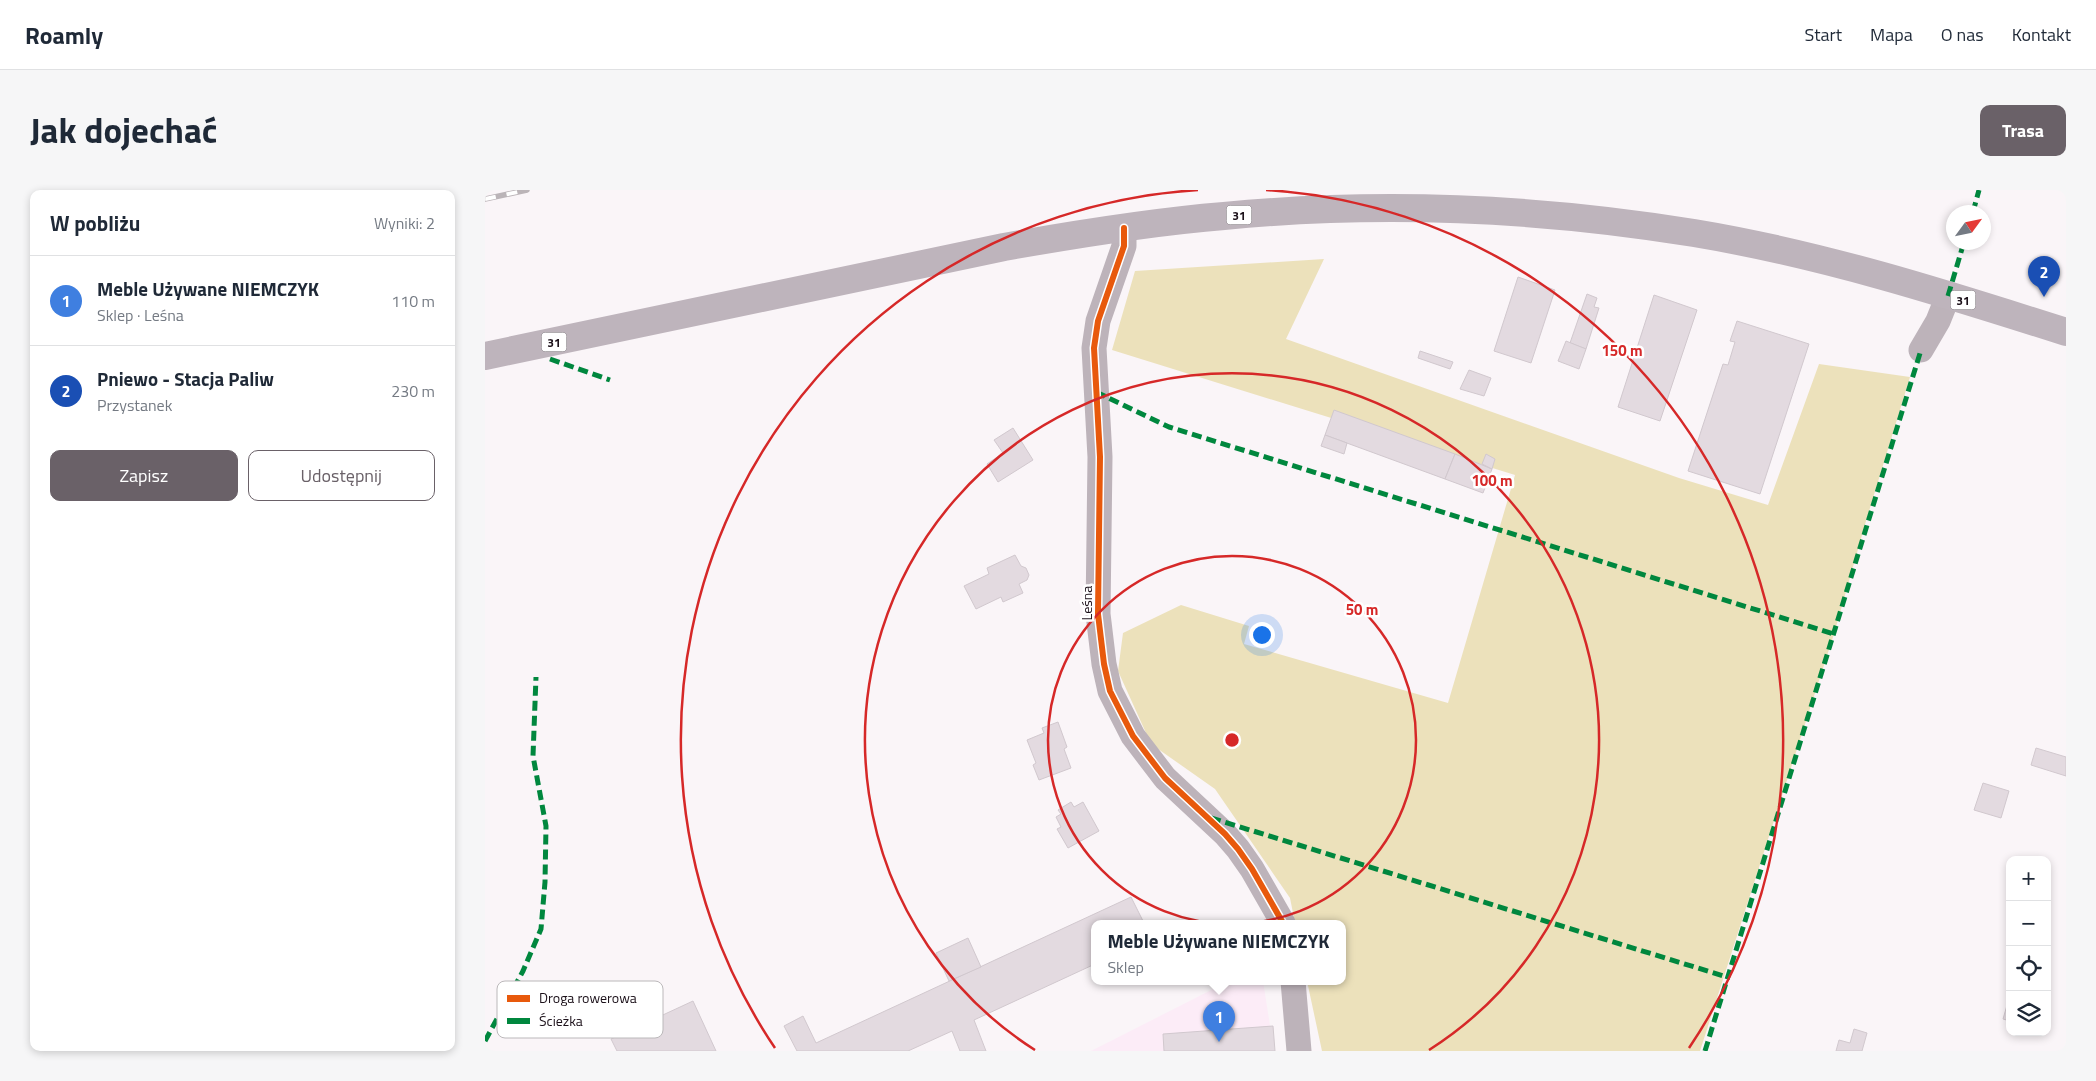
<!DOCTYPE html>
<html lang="pl">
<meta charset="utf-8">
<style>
body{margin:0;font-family:"Titillium Web",sans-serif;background:#f6f6f7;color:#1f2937}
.controls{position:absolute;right:15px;bottom:15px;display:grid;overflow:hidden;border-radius:10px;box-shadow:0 2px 8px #0003}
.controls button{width:45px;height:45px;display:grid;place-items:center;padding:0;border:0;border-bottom:1px solid #e0e1e3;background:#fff;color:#1f2937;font:25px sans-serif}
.compass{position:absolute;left:1461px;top:15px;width:45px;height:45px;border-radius:50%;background:#fff;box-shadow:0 2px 8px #0003;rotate:57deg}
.you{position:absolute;left:776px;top:444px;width:18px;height:18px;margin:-12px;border:4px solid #fff;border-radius:50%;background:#1a73e8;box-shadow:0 0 0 8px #1a73e833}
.badge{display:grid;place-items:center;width:32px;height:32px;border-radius:50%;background:#6a6168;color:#fff;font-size:16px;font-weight:700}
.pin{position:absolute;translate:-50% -41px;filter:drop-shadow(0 1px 2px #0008)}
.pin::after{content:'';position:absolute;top:26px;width:18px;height:15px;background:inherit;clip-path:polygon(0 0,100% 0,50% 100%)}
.popup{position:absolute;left:606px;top:730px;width:255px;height:65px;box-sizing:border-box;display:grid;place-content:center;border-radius:10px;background:#fff;filter:drop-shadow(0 1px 4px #0005);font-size:16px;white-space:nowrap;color:#747a83}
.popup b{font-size:19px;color:#1f2937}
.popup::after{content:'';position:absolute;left:50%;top:100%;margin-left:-10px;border:10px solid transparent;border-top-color:#fff}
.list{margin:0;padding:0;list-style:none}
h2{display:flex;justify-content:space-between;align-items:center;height:65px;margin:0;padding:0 20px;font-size:21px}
h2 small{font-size:16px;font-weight:400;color:#747a83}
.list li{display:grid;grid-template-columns:32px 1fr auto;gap:15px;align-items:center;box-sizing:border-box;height:90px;padding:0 20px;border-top:1px solid #e0e1e3}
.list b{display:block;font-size:19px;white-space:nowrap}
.list p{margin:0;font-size:16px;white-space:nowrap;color:#747a83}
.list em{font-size:16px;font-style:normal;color:#747a83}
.actions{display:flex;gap:10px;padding:15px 20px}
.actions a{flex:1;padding:11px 0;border:1px solid #6a6168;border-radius:10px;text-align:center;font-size:18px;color:#6a6168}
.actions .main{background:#6a6168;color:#fff}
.icon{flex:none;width:28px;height:28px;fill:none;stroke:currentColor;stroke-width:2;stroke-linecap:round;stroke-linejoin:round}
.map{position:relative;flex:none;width:1581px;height:861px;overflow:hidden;border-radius:10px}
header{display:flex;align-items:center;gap:30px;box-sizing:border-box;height:70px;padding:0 25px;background:#fff;border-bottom:1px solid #e0e1e3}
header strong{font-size:24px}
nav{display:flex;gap:28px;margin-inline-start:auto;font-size:18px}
.intro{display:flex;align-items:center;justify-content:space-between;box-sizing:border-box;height:120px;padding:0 30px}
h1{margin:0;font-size:35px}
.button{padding:12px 22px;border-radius:10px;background:#6a6168;color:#fff;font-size:18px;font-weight:700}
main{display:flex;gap:30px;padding:0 30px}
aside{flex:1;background:#fff;border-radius:10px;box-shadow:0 2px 8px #0003}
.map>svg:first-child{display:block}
.built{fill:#fcecf7}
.green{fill:#ece1bb}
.building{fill:#e3dae0;stroke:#d1c8ce}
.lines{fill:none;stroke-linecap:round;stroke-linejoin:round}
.street{stroke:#bdb3ba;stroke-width:25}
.primary{stroke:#beb4bc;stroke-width:28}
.rail-casing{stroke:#bbb4b8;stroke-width:5.5}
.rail{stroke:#fff;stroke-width:4;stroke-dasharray:11;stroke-linecap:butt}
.quiet{stroke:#00873e;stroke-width:5;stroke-dasharray:10 5;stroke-linecap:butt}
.cycleway-casing{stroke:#fff;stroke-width:9}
.cycleway{stroke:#e8590c;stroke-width:6}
.ring{fill:none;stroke:#d62828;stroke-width:2.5}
.labels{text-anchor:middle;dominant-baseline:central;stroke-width:5;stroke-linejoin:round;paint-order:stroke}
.shield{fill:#fff;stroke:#60585f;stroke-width:1}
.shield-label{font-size:12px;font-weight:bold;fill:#1c111a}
.street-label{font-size:14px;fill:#1c111a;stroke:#fff}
.key{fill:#fff;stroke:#bbb8ba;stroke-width:1}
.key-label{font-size:14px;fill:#1c111a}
.centre{fill:#d62828;stroke:#fff;stroke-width:2.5}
.ring-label{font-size:15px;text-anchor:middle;font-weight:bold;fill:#d62828;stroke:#fff;stroke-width:5;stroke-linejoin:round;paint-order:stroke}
</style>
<header>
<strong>Roamly</strong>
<nav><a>Start</a><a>Mapa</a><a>O nas</a><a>Kontakt</a></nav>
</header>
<div class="intro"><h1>Jak dojechać</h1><a class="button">Trasa</a></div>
<main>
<aside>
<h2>W pobliżu<small>Wyniki: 2</small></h2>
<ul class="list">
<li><span class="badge" style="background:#3f7fe0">1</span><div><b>Meble Używane NIEMCZYK</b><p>Sklep · Leśna</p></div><em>110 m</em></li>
<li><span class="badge" style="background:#1a4fb4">2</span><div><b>Pniewo - Stacja Paliw</b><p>Przystanek</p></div><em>230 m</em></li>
</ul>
<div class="actions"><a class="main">Zapisz</a><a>Udostępnij</a></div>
</aside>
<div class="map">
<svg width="1581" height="861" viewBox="0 0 1581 861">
<rect width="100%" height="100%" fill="#faf5f8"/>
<!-- built -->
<path class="built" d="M 744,791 L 778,791 L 789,861 L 606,861 Z"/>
<!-- green -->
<path class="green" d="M 839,69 L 801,149 L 1194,288 L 1283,315 L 1334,174 L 1425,187 L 1381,331 L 1349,444 L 1215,861 L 837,861 L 822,791 L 858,791 L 858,733 L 810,733 L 805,708 L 730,599 L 666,554 L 633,481 L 638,443 L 696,415 L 764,436 L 759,454 L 963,513 L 1030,285 L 627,160 L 650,81 Z"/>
<!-- building -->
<g class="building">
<path d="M 1033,87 L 1070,100 L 1046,173 L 1009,161 Z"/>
<path d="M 1102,104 L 1112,108 L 1109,117 L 1114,118 L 1101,159 L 1085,153 Z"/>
<path d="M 1169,105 L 1212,120 L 1175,231 L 1133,217 Z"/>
<path d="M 1252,131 L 1324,154 L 1275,304 L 1203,281 L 1238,174 L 1243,175 L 1250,152 L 1245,151 Z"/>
<path d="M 1081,151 L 1101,159 L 1094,179 L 1073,171 Z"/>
<path d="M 935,161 L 968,172 L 965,179 L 933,168 Z"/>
<path d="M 984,180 L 1006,188 L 999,206 L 975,199 Z"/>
<path d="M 849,220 L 970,264 L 960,289 L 840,245 Z"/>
<path d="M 528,238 L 548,270 L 513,292 L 502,274 L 518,263 L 509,250 Z"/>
<path d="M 840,245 L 862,253 L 859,264 L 836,256 Z"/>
<path d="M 970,264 L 1007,279 L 998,303 L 960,289 Z"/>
<path d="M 1001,264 L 1010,269 L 1007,279 L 997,274 Z"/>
<path d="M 530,365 L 536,376 L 541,378 L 544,385 L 542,390 L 534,394 L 538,403 L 518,412 L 516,407 L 491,419 L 479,396 L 504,384 L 502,378 Z"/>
<path d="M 573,532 L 582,557 L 579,559 L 586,578 L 554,590 L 548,575 L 551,573 L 542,550 L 559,543 L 557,538 Z"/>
<path d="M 1551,558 L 1581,567 L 1581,586 L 1546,575 Z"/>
<path d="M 1498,593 L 1524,601 L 1516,628 L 1489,620 Z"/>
<path d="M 586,612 L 589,617 L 598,612 L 614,641 L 583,658 L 572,639 L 576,637 L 571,627 L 576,624 L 573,620 Z"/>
<path d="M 646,707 L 659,733 L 610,733 L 610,774 L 489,830 L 501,861 L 475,861 L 467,841 L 423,861 L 312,861 L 299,836 L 318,826 L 331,853 Z"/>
<path d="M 483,748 L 496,777 L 464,791 L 451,763 Z"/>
<path d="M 1525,805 L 1525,831 L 1518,829 Z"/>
<path d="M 208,811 L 231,861 L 132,861 L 126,849 Z"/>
<path d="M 788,836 L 790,861 L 679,861 L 678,844 Z"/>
<path d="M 1369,839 L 1382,843 L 1377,861 L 1351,861 L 1354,850 L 1365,853 Z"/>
</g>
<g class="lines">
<!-- street -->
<g class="street">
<path d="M 639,38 L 639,56 L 613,131 L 609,158 L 615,267 L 613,424 L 619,474 L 625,501 L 648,546 L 680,588 L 740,644 L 753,659 L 767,679 L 798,733"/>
<path d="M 1436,160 L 1453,131 L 1463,106"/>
<path d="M 808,791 L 814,861"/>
</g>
<!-- primary -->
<path class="primary" d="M 0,166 L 519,57 C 592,44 665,32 739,26 C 895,11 1055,18 1209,43 C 1336,64 1459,103 1581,142"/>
<!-- rail casing -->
<g class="rail-casing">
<path id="rail" d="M 0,9 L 42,0"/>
</g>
<!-- rail -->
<use href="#rail" class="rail"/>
<!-- quiet -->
<g class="quiet">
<path d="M 1488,22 L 1494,0"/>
<path d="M 1463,106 L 1479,52"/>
<path d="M 65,169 L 125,190"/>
<path d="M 611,202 L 684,237 L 1349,444"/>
<path d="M 726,628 L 1242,787"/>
<path d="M 0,851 L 38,781 L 56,739 L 60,692 L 61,636 L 48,566 L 51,487"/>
<path d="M 1220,861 L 1436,160"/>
</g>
<!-- cycleway casing -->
<g class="cycleway-casing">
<path id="cycleway" d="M 639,38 L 639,56 L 613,131 L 609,158 L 615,267 L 613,424 L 619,474 L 625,501 L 648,546 L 680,588 L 740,644 L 753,659 L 767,679 L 798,733"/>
</g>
<!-- cycleway -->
<use href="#cycleway" class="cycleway"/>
</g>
<!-- distance rings -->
<g class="ring">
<circle cx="747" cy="550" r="184"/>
<path d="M550 860A367 367 0 1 1 944 860"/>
<path d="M290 858A551 551 0 0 1 713 0M781 0A551 551 0 0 1 1204 858"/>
</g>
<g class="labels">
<!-- shield labels -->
<g class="shield">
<rect x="741.5" y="15.5" width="25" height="19" rx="4"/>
<rect x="1465.5" y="100.5" width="25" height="19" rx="4"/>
<rect x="56.5" y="142.5" width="25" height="19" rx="4"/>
</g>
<g class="shield-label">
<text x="754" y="25">31</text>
<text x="1478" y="110">31</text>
<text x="69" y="152">31</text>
</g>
<!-- street labels -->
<g class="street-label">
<text transform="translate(601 413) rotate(-90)">Leśna</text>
</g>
</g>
<!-- legend -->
<rect x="12" y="791" width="166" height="57" rx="8" class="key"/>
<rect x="22" y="805" width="23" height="7" fill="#e8590c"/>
<rect x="22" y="828" width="23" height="6" fill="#00873e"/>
<g class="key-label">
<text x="54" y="813">Droga rowerowa</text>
<text x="54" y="836">Ścieżka</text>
</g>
<circle cx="747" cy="550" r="8" class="centre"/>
<g class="ring-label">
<text x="1137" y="166">150 m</text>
<text x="1007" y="296">100 m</text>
<text x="877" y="425">50 m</text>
</g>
</svg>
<div class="controls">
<button>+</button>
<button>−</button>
<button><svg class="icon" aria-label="locate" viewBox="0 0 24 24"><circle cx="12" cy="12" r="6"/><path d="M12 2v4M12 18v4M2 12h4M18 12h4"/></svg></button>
<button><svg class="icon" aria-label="layers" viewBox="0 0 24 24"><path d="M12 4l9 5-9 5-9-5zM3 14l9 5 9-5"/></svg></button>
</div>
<svg class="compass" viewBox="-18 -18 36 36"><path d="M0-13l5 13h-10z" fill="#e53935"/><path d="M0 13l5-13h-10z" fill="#747a83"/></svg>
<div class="you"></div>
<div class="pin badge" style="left:734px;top:852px;background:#3f7fe0">1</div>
<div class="popup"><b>Meble Używane NIEMCZYK</b>Sklep</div>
<div class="pin badge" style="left:1559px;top:107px;background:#1a4fb4">2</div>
</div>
</main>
